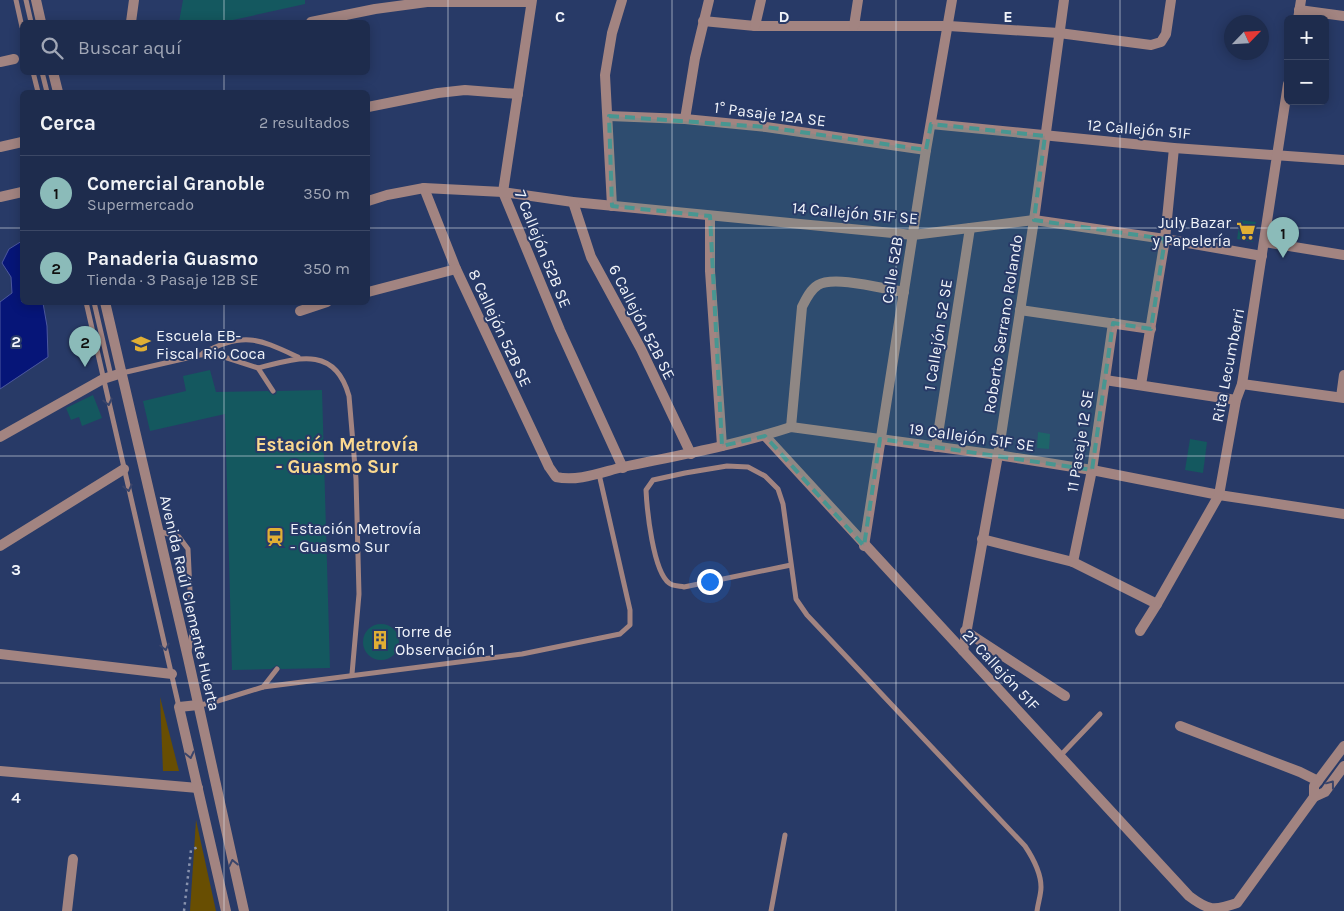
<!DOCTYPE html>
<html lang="es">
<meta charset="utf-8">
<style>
body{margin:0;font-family:Karla,sans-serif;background:#263454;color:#f1f3f6}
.controls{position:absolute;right:15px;top:15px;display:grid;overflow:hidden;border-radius:8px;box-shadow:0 2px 12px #0003}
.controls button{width:45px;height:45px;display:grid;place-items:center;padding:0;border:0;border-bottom:1px solid #3c4865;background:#1e2c4d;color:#f1f3f6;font:25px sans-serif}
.compass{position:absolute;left:1224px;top:15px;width:45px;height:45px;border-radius:50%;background:#1e2c4d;box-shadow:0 2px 12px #0003;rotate:65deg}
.you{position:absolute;left:709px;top:581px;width:18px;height:18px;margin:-12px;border:4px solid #fff;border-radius:50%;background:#1a73e8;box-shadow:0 0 0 8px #1a73e833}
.badge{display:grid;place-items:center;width:32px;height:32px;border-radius:50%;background:#8bbbb9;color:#111;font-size:16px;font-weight:700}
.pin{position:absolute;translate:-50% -41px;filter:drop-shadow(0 1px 2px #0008)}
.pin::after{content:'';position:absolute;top:26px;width:18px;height:15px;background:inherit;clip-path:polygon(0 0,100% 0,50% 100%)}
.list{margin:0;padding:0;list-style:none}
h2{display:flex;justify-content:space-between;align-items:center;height:65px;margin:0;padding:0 20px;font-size:21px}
h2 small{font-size:16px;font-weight:400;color:#a1a7b6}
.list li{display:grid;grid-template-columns:32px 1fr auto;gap:15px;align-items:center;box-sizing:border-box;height:75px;padding:0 20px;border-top:1px solid #3c4865}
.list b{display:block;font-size:19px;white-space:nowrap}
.list p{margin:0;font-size:16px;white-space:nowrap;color:#a1a7b6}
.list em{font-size:16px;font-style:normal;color:#a1a7b6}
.icon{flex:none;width:28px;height:28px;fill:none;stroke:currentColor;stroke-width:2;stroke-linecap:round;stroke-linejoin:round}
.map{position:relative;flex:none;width:1344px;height:911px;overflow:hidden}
.search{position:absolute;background:#1e2c4d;box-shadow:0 2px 12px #0003;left:20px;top:20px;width:350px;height:55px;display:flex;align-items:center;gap:12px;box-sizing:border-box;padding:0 18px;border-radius:8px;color:#a1a7b6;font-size:19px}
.panel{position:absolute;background:#1e2c4d;box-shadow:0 2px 12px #0003;left:20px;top:90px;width:350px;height:215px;border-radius:8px}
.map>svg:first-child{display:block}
.green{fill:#684e02}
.water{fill:#061578;stroke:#4c589f}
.building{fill:#14585f}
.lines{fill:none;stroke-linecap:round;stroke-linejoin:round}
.path{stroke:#8892ad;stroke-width:2.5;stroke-dasharray:2.5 4;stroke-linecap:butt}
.service{stroke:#a28481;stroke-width:5}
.minor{stroke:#a28481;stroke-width:10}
.tertiary{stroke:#a28481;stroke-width:10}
.oneway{stroke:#3a456b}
.marked{fill:#489691;fill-opacity:0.2;stroke:#489691;stroke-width:4;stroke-dasharray:10 6;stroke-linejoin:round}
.grid{fill:none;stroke:#f1f4fa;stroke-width:1;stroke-opacity:0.55}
.labels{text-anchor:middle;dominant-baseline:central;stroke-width:4;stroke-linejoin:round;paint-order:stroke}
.street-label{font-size:16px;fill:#f1f4fa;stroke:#283a67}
.poi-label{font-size:16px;fill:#f1f4fa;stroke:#283a67;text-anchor:start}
.quarter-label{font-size:19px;font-weight:bold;fill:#fbd98f;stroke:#283a67}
.grid-label{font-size:16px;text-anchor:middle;font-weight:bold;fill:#f1f4fa;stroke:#283a67;stroke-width:4;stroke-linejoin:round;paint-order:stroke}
</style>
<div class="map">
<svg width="1344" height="911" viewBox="0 0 1344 911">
<rect width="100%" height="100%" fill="#283a67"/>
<!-- green -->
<g class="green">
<path d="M 160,697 L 179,771 L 163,771 Z"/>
<path d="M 196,820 L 216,911 L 190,911 Z"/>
</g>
<!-- water -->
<path class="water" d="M 22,241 L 22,302 L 43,303 L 47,326 L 48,357 L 0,389 L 0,302 L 12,293 L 11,277 L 2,263 L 9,249 Z"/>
<!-- building -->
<g class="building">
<path d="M 183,0 L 305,0 L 305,4 L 224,22 L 179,22 Z"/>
<path d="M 1240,220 L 1256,222 L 1253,242 L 1237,239 Z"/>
<path d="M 210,370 L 216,392 L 268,391 L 273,395 L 276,394 L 277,391 L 322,390 L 330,668 L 281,669 L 277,665 L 271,669 L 232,670 L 225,414 L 150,431 L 143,401 L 186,391 L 183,376 Z"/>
<path d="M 93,395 L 102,418 L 82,426 L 79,417 L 71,420 L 66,408 Z"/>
<path d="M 1038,432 L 1050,434 L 1049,449 L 1037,448 Z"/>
<path d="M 1190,439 L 1207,442 L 1203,473 L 1185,470 Z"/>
<circle cx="381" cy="642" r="18"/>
</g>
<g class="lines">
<!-- path -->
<path class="path" d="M 184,911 L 191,850 L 200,846"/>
<!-- service -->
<g class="service">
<path d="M 16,0 L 22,27"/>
<path d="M 26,0 L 31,22"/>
<path d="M 33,72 L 38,92"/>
<path d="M 42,72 L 47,92"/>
<path d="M 86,302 L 179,707"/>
<path d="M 94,302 L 111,376"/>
<path d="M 203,353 C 244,331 259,339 298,357"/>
<path d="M 258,368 C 297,358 335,345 349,396 L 356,479 L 359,594 L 352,674"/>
<path d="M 122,373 L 200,355 L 215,354 L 258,368 L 273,391"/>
<path d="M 158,531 L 179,537 L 188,549 L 192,633 L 189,651"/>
<path d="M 791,565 L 684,587 C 679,586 672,586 669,583 C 653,571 647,510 646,490 L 653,480 L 685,473 L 727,466 L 748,467 L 765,476 L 778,489 L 783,504 L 796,599 L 807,615 L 1025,846 C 1033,858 1041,872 1041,887 C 1041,895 1038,903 1037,911"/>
<path d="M 263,687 L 522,654 L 620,634 L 630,625 L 630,610 L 599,474"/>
<path d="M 199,705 L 211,703 L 263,687 L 277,669"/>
<path d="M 1060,756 L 1100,714"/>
<path d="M 771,911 L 785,835"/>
</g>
<!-- minor -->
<g class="minor">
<path d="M 532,0 L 503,192 L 560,330 L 623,468"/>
<path d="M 1299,10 L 1344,16"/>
<path d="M 1298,19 L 1301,0"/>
<path d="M 703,21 L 755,26 L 949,26 L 1059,33 L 1151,45 L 1161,42 L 1166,34 L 1171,0"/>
<path d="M 131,22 L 134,0"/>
<path d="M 311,22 L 375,9 L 427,2 L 531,2"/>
<path d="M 755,26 L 761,0"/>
<path d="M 854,26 L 858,0"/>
<path d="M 0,62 L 14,59"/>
<path d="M 368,107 L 438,93 L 465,90 L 518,94"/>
<path d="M 609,116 L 685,119 L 766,127 L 926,150"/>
<path d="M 685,119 L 695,58 L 709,0"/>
<path d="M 931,124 L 1174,148 L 1344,160"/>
<path d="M 0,147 L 22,142"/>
<path d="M 424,188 L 456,269 L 549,467 L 556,477 C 578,482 602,472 623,467 C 680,455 736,445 791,427 L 998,455 L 1092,470 L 1219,495 L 1344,514"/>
<path d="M 0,197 L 22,192"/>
<path d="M 368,201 L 387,195 L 424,188 L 503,192 L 573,202 L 913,235 L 1034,220 L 1165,239 L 1262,256"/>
<path d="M 573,202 L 591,257 L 641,349 L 691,454"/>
<path d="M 612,206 L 605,75 L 612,33 L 622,0"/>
<path d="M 710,216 L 710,271 L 722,446"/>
<path d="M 1264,242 L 1344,255"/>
<path d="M 368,292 L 456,269"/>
<path d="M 1020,310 L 1151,329"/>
<path d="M 300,311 L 327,302"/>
<path d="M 1105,380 L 1236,400"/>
<path d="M 1242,384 L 1344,398"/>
<path d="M 1141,385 L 1165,239 L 1174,148"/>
<path d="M 1341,397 L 1344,375"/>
<path d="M 791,427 L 802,307 C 806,299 810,290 818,285 C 834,275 884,289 904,292"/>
<path d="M 765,436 L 1189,896 C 1209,911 1214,911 1237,903 L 1314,797 L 1325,792 L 1344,766"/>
<path d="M 0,437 L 103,379 L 122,373"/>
<path d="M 936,447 L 970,228"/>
<path d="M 982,539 L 1073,562 L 1157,604"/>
<path d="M 0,546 L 124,469"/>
<path d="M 864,546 L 926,150 L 952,0"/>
<path d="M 1073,562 L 1092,470 L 1113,323"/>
<path d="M 965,631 L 1065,696"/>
<path d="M 1140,631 L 1157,604 L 1219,495 L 1236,400 L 1242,384 L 1288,84"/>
<path d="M 963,651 L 998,455 L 1034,220 L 1064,0"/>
<path d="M 0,654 L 172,674"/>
<path d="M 1180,726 L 1300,772 L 1318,781"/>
<path d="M 0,771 L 198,788"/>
<path d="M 1314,797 L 1314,786 L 1344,746"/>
<path d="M 67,911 L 73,859"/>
</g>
<!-- tertiary -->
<g class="tertiary">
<path d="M 36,0 L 41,22"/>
<path d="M 53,72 L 58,92"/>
<path d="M 105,302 L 188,658 L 244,911"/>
<path d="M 198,705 L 179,707 L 226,911"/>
</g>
</g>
<!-- one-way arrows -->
<defs><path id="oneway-chevron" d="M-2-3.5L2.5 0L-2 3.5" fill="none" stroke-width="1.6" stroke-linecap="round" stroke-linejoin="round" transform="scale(1.25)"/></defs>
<g class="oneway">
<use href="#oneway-chevron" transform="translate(108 402) rotate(77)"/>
<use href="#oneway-chevron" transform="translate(128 488) rotate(77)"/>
<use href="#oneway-chevron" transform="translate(165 647) rotate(77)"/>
<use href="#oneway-chevron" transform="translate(190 755) rotate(77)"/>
<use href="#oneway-chevron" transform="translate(1331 784) rotate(-53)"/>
<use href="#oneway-chevron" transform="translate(233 863) rotate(-102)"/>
</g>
<!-- marked area -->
<path class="marked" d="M 609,116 L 766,127 L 926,150 L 931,124 L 1045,136 L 1034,220 L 1165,239 L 1151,329 L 1113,323 L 1092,470 L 880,439 L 864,546 L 765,436 L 722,446 L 710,216 L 612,206 Z"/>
<!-- grid -->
<path class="grid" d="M 224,0 L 224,22M 448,0 L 448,911M 672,0 L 672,911M 896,0 L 896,911M 1120,0 L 1120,911M 224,72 L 224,92M 0,228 L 22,228M 368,228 L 1344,228M 224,302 L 224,911M 0,456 L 1344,456M 0,683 L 1344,683"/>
<!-- icons -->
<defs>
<g id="supermarket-bare" transform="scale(1.5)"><path d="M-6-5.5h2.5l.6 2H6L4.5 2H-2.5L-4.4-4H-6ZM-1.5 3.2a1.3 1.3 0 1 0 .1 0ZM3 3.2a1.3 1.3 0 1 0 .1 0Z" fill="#e1af34" stroke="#283a67" stroke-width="2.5" paint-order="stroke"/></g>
<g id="school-bare" transform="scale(1.5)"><path d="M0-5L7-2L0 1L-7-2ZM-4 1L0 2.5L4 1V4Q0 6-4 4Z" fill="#e1af34" stroke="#283a67" stroke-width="2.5" paint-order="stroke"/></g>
<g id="station-bare" transform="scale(1.5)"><path d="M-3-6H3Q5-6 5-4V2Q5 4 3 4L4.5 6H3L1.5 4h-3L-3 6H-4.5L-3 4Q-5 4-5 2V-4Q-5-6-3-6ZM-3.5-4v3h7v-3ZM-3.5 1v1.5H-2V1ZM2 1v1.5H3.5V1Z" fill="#e1af34" stroke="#283a67" stroke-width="2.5" paint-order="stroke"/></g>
<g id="building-bare" transform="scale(1.5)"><path d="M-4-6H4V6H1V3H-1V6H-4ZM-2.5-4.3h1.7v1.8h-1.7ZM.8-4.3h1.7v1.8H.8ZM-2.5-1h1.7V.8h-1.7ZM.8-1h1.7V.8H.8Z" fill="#e1af34" stroke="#283a67" stroke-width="2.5" paint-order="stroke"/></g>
</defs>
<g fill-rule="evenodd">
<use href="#supermarket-bare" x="1246" y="231"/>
<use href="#school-bare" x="141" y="344"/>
<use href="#station-bare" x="275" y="537"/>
<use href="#building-bare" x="380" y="640"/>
</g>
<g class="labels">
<!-- street labels -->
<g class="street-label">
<text transform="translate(770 114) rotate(7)">1° Pasaje 12A SE</text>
<text transform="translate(1139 129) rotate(5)">12 Callejón 51F</text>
<text transform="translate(855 213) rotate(5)">14 Callejón 51F SE</text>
<text transform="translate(543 249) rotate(68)">7 Callejón 52B SE</text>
<text transform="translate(892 270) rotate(-81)">Calle 52B</text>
<text transform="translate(642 322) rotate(63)">6 Callejón 52B SE</text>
<text transform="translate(1003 324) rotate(-81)">Roberto Serrano Rolando</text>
<text transform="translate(500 328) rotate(65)">8 Callejón 52B SE</text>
<text transform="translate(938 335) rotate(-81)">1 Callejón 52 SE</text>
<text transform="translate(1228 365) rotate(-79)">Rita Lecumberri</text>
<text transform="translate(972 437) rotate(8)">19 Callejón 51F SE</text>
<text transform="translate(1080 441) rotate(-81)">11 Pasaje 12 SE</text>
<text transform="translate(190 603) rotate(77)">Avenida Raúl Clemente Huerta</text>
<text transform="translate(1001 670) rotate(47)">21 Callejón 51F</text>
</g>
<!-- poi labels -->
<g class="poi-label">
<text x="1231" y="222" text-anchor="end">July Bazar<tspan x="1231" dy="18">y Papelería</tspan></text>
<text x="156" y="335">Escuela EB-<tspan x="156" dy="18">Fiscal Rio Coca</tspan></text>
<text x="290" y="528">Estación Metrovía<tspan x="290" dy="18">- Guasmo Sur</tspan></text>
<text x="395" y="631">Torre de<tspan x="395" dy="18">Observación 1</tspan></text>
</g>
<!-- quarter labels -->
<g class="quarter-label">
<text x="337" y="445">Estación Metrovía<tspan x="337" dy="22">- Guasmo Sur</tspan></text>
</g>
</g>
<g class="grid-label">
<text x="560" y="22">C</text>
<text x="784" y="22">D</text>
<text x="1008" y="22">E</text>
<text x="16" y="347">2</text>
<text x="16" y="575">3</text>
<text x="16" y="803">4</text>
</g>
</svg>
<div class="controls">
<button>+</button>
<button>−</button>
</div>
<svg class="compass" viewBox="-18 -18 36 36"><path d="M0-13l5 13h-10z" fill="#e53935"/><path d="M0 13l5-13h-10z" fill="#a1a7b6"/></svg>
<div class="you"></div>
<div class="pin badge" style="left:1283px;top:258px">1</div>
<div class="pin badge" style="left:85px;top:367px">2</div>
<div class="search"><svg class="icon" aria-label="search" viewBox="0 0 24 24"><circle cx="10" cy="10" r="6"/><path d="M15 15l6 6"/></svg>Buscar aquí</div>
<section class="panel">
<h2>Cerca<small>2 resultados</small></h2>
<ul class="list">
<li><span class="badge">1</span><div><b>Comercial Granoble</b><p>Supermercado</p></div><em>350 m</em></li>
<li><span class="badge">2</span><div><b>Panaderia Guasmo</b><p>Tienda · 3 Pasaje 12B SE</p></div><em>350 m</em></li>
</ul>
</section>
</div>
